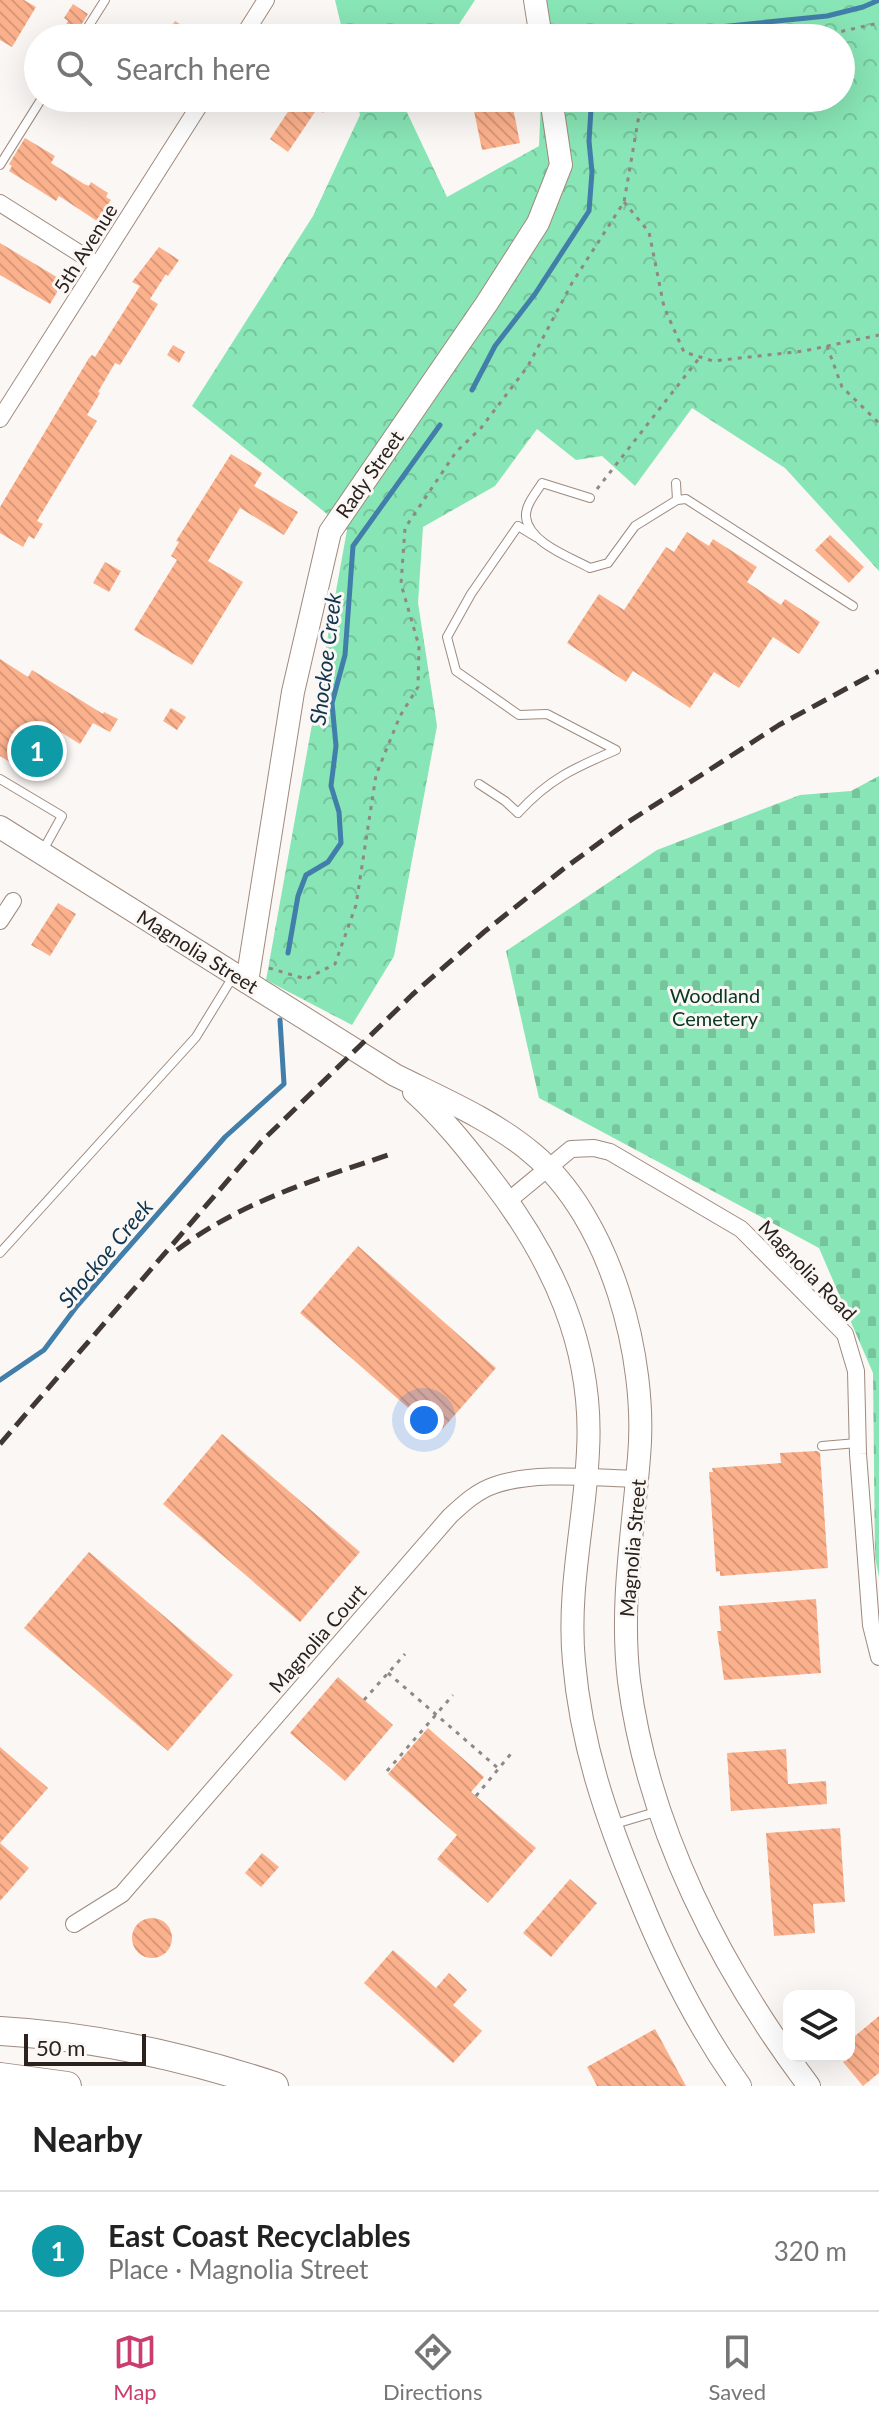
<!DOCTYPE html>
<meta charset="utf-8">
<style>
body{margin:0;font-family:Lato,sans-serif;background:#f2f2f2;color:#222}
.controls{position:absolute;right:24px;bottom:24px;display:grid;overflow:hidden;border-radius:16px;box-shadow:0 8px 32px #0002}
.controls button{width:72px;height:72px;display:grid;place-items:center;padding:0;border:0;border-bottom:2px solid #e0e0e0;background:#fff;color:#222;font:40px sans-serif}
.scale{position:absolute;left:24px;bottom:20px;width:122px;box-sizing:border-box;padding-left:8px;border:4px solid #2b221e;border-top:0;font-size:22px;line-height:28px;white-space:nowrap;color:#2b221e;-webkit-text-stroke:6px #fbf7f4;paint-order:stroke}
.you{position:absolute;left:424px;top:1420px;width:28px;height:28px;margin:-20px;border:6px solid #fff;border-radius:50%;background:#1a73e8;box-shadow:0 0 0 12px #1a73e833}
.badge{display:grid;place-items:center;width:52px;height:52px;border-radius:50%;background:#ca3d6f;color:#fff;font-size:26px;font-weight:700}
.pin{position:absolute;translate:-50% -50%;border:4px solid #fff;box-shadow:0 2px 8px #0006}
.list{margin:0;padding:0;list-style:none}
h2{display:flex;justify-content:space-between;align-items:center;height:104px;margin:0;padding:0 32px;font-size:34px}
h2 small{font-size:26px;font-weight:400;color:#767676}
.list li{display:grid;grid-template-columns:52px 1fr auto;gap:24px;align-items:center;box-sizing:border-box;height:120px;padding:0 32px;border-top:2px solid #e0e0e0}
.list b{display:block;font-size:30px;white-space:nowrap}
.list p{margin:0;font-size:26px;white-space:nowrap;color:#767676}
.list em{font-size:26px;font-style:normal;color:#767676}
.icon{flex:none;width:44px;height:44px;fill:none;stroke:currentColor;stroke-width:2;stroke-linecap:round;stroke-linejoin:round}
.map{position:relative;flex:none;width:879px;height:2086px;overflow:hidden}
.search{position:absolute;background:#fff;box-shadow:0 8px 32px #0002;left:24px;right:24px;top:24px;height:88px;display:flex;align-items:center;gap:20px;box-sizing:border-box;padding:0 28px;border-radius:44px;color:#767676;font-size:30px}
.sheet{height:224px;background:#fff}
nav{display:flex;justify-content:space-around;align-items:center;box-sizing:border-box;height:112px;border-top:2px solid #e0e0e0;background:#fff;font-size:22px;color:#767676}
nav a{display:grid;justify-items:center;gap:4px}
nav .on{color:#ca3d6f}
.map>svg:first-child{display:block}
.forest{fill:url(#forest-crowns)}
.cemetery{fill:url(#cemetery-stones)}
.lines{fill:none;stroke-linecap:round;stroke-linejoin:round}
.stream{stroke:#417ea9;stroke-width:5}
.building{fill:url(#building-back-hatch)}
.lane-casing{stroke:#9f8a7e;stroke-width:10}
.street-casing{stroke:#9f8a7e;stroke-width:18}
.secondary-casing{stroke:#9f8a7e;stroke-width:24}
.highway-casing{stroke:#9f8a7e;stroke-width:30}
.path{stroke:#8f8985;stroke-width:3;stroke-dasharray:4 6;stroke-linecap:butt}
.lane{stroke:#fff;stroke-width:8}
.street{stroke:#fff;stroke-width:16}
.secondary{stroke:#fff;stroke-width:22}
.highway{stroke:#fff;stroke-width:28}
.rail{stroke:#413834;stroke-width:5;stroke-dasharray:16 8;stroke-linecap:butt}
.labels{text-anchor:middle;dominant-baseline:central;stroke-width:6;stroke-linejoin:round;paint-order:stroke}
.street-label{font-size:20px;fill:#2b221e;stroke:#fbf7f4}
.park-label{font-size:20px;fill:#073723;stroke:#fbf7f4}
.water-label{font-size:22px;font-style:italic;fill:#0f354f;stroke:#fbf7f4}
</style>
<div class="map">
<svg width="879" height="2086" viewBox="0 0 879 2086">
<defs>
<pattern id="forest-crowns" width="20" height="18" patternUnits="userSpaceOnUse" patternTransform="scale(2)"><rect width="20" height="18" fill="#88e5b5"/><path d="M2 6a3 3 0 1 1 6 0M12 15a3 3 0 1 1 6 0" fill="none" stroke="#76c49b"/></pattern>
<pattern id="cemetery-stones" width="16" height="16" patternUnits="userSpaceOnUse" patternTransform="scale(2)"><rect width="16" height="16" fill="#88e5b5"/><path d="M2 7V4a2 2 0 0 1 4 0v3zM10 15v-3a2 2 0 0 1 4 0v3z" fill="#76c49b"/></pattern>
<pattern id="building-back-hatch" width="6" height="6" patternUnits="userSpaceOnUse" patternTransform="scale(2)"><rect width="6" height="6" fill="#fcb18d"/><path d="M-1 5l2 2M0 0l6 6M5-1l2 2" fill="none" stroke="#d89879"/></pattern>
</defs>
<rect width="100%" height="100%" fill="#fbf7f4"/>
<!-- forest -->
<g class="forest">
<path d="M 335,0 L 475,0 L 450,38 L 344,38 Z"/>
<path d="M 547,0 L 879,0 L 879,571 L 785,468 L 692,408 L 635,486 L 602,456 L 576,460 L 537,429 L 495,486 L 423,527 L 418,603 L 437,726 L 394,956 L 352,1025 L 266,980 L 347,530 L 192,406 L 313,216 L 360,115 L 356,98 L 409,98 L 404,106 L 447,197 L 539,146 L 541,98 L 841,98 L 841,38 L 545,38 Z"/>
</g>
<!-- cemetery -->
<path class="cemetery" d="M 879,776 L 879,1577 L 875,1557 L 873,1373 L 819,1248 L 539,1098 L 506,951 L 657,850 L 800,795 L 851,791 Z"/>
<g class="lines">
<!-- stream -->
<g class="stream">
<path d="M 674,38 L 689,30 L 827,16 L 863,7 L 879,0"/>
<path d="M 472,390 L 495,346 L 535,294 L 589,211 L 592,172 L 589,141 L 591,109 L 602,98"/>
<path d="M 288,953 L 298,896 L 306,875 L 328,862 L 341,843 L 339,812 L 331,786 L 336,746 L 332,703 L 345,655 L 353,546 L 440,425"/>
<path d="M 0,1380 L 44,1350 L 77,1306 L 225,1137 L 284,1084 L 280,1020"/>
</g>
</g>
<!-- building -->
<g class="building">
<path d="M 0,0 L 24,0 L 36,7 L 12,47 L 0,40 Z"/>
<path d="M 73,4 L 88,14 L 73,38 L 58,38 L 68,21 L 64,18 Z"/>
<path d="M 175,21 L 200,38 L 164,38 Z"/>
<path d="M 297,98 L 333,98 L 323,113 L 317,109 L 288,152 L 270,139 Z"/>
<path d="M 489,98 L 511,98 L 520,143 L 482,150 L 473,106 L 490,102 Z"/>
<path d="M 25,138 L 55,156 L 51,163 L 84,184 L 89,186 L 91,182 L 108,193 L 106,197 L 111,200 L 97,221 L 59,196 L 56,201 L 9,171 L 12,166 L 9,164 Z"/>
<path d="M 0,243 L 60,279 L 59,281 L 62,284 L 50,304 L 0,275 Z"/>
<path d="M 159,247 L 179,260 L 168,276 L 166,274 L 150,299 L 158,304 L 120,365 L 115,363 L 98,392 L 100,393 L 87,415 L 97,421 L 37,521 L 43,524 L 34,539 L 29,536 L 23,547 L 0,533 L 0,507 L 89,358 L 92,355 L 95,357 L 140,286 L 132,282 Z"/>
<path d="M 173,345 L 185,352 L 179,363 L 167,355 Z"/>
<path d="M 231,454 L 262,473 L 254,486 L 298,512 L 284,535 L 240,508 L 208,561 L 243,582 L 192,665 L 134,630 L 177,560 L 171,556 L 179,542 L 176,541 Z"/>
<path d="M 687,532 L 709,546 L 713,539 L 757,567 L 747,582 L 781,605 L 785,599 L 820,622 L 799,654 L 773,637 L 739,688 L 714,672 L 690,708 L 633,671 L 626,682 L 567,643 L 599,594 L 624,610 L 666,547 L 674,552 Z"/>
<path d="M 830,535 L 864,567 L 849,583 L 815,550 Z"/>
<path d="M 105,562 L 121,571 L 109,592 L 93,583 Z"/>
<path d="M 0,659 L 28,677 L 32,670 L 103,714 L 104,712 L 118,719 L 110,732 L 93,723 L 80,744 L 59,731 L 31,775 L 0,756 Z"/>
<path d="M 171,708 L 186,717 L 177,730 L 163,721 Z"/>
<path d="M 58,903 L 76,914 L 50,956 L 31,945 Z"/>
<path d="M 358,1246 L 496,1368 L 438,1434 L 300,1313 Z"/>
<path d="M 222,1434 L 360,1552 L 300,1622 L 163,1504 Z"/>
<path d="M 817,1451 L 820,1453 L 828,1568 L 720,1576 L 720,1571 L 716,1572 L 709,1472 L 713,1472 L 712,1468 L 781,1463 L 780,1453 Z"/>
<path d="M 89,1552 L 233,1675 L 168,1751 L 24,1628 Z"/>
<path d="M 816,1599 L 821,1673 L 724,1680 L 717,1631 L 721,1631 L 719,1606 Z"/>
<path d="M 338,1677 L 393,1725 L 345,1781 L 290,1733 Z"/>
<path d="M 428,1728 L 484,1777 L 471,1792 L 536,1848 L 488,1903 L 437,1859 L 457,1835 L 388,1774 Z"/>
<path d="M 0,1747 L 48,1788 L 0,1843 L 29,1868 L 0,1901 Z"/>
<path d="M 786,1749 L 788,1784 L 826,1781 L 827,1804 L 731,1811 L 727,1753 Z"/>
<path d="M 840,1828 L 845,1902 L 813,1904 L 815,1933 L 774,1936 L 766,1833 Z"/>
<path d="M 262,1853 L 279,1867 L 261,1887 L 245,1873 Z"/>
<path d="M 570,1879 L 597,1903 L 551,1957 L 523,1933 Z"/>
<circle cx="152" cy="1938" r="20"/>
<path d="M 393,1950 L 436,1988 L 449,1973 L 467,1990 L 453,2005 L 482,2031 L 453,2063 L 364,1983 Z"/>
<path d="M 879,2016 L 879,2073 L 863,2086 L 838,2056 L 849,2056 L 849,2041 Z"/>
<path d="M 655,2029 L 686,2086 L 597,2086 L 587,2067 Z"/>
</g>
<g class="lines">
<!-- lane casing -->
<g class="lane-casing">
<g id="lane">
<path d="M 81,38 L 105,0"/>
<path d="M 0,165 L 42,98"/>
<path d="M 676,483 L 677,500"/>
<path d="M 590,498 L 542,483 C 536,493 525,505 526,517 C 529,543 570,557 590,568 L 608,563 L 635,526 L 677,500 L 686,499 L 853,606"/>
<path d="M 0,779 L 62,816 L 42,852"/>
<path d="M 479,784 L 505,801 L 518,813 C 549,779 574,768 616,750 L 547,714 L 519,715 L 456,671 L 447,637 L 471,594 L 518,526 L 536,537"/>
<path d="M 0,1253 L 196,1037 L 234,975"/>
<path d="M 822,1446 L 857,1443"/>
<path d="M 615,1824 L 659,1811"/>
</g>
</g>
<!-- street casing -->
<g class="street-casing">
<g id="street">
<path d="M 242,38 L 266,0"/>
<path d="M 0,203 L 98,265"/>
<path d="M 0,419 L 204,98"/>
<path d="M 0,921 L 13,901"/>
<path d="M 508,1201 L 571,1149 L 594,1148 L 610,1152 L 741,1229 L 845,1334 L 856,1371 L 858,1454 L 871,1625 L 879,1657"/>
<path d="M 74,1924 L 122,1894 L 450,1516 C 464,1503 477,1491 495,1485 C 536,1471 594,1478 637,1479"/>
</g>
</g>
<!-- secondary casing -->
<g class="secondary-casing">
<g id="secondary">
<path d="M 535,0 L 541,38"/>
<path d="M 0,827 L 395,1075 C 441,1098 493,1120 532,1153 C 611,1218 648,1359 639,1457 C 633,1532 620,1605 629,1681 C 648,1828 721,1969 809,2086"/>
<path d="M 247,982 L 293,692 L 330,532 L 487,303 L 538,223 L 561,165 L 551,98"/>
<path d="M 414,1092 C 443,1118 466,1147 490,1178 C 552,1258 594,1347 588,1451 C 585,1521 567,1590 574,1662 C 581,1744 606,1818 638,1894 C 665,1961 698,2027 740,2086"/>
</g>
</g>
<!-- highway casing -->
<g class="highway-casing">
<g id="highway">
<path d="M 0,2031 C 93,2036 186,2057 274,2086"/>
<path d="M 0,2077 L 67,2086"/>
</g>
</g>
<!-- path -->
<g class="path">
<path d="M 812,38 L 879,23"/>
<path d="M 624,202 L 649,232 L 664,307 L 684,352 L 713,361 L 804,351 L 879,335"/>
<path d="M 827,346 L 842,387 L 879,423"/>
<path d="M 597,489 L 700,357"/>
<path d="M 269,968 L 306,979 L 335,964 L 356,905 L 376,775 L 400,716 L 418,687 L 419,646 L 401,584 L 405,528 L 456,452 L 481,428 L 528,366 L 572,283 L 624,202 L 642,98"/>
<path d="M 388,1673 L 499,1769"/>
<path d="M 364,1700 L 405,1654"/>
<path d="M 387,1771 L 453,1695"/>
<path d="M 476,1796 L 514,1750"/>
</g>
<!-- lane -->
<use href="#lane" class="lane"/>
<!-- street -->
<use href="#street" class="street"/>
<!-- secondary -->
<use href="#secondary" class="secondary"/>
<!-- highway -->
<use href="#highway" class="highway"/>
<!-- rail -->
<g class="rail">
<path d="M 177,1250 C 241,1202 314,1180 388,1155"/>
<path d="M 0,1444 L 261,1142 L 412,995 L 484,932 L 562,870 L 625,824 L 779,725 L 879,671"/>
</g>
</g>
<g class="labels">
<!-- street labels -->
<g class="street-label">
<text transform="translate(85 248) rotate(-58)">5th Avenue</text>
<text transform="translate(369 474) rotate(-55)">Rady Street</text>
<text transform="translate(198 951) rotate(32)">Magnolia Street</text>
<text transform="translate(808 1270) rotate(46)">Magnolia Road</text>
<text transform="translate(632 1548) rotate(-85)">Magnolia Street</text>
<text transform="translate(317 1638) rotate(-49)">Magnolia Court</text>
</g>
<!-- park labels -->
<g class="park-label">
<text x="715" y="995">Woodland<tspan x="715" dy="23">Cemetery</tspan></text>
</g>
<!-- water labels -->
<g class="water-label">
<text transform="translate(325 659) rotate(-83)">Shockoe Creek</text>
<text transform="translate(105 1253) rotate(-50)">Shockoe Creek</text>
</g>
</g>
</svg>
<div class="controls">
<button><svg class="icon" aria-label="layers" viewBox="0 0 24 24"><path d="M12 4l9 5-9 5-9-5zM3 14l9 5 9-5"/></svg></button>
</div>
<div class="scale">50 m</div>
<div class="you"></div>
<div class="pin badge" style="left:37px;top:751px;background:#0f9aa8">1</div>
<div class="search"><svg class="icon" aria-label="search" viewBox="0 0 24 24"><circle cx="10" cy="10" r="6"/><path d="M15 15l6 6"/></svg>Search here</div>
</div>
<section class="sheet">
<h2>Nearby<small></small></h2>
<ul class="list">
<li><span class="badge" style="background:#0f9aa8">1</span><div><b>East Coast Recyclables</b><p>Place · Magnolia Street</p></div><em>320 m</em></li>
</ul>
</section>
<nav>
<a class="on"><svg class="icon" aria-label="map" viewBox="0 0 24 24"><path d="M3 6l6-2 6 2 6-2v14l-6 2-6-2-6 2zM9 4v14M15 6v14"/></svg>Map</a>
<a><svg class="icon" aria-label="directions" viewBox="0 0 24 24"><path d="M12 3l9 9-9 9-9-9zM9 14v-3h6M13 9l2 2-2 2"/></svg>Directions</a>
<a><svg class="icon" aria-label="saved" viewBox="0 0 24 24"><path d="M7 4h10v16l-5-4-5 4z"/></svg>Saved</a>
</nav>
